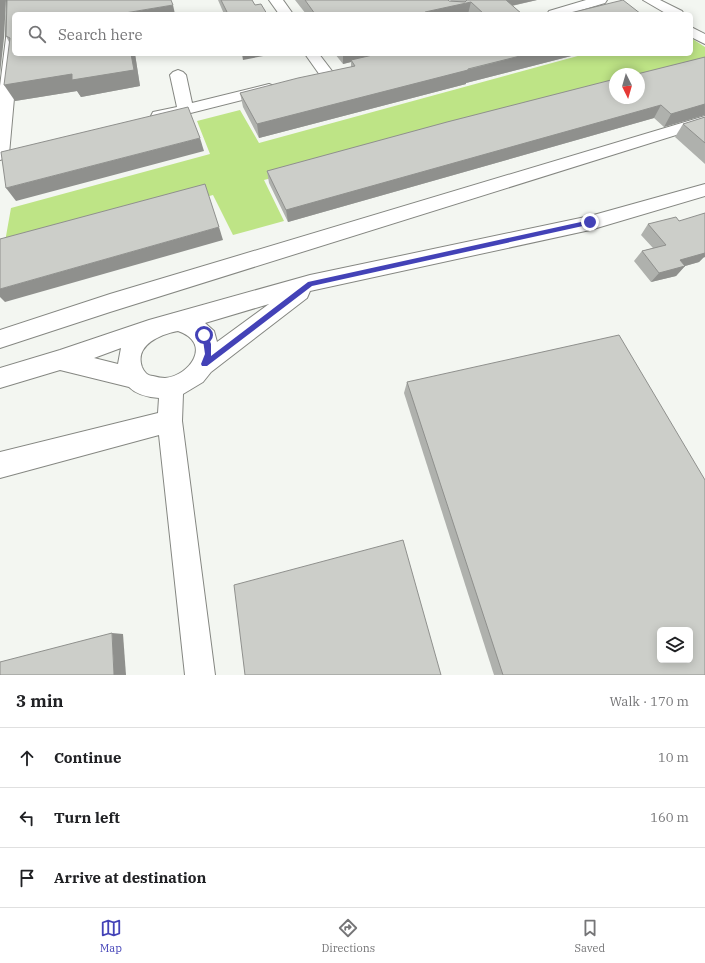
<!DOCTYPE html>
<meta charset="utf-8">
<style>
body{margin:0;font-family:"IBM Plex Serif",serif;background:#f6f6f6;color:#202124}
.controls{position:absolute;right:12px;bottom:12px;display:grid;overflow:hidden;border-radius:6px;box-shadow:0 2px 10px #0003}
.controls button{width:36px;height:36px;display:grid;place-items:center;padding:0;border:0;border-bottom:1px solid #e0e0e0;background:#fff;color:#202124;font:20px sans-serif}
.compass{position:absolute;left:609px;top:68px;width:36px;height:36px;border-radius:50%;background:#fff;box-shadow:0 2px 10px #0003;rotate:175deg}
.stop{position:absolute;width:12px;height:12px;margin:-9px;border:3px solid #4342b7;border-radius:50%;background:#fff}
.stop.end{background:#4342b7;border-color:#fff;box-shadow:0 1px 4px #0008}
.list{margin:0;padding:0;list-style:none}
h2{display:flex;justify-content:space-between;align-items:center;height:52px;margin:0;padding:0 16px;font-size:17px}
h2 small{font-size:13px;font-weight:400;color:#757577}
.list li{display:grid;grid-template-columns:26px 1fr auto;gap:12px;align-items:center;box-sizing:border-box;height:60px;padding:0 16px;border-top:1px solid #e0e0e0}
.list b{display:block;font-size:15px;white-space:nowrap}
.list em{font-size:13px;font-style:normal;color:#757577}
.icon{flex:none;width:22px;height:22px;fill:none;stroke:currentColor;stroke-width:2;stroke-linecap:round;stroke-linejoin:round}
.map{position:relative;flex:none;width:705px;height:675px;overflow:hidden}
.search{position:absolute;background:#fff;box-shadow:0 2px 10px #0003;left:12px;right:12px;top:12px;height:44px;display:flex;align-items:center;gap:10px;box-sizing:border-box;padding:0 14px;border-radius:6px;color:#757577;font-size:15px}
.sheet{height:232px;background:#fff}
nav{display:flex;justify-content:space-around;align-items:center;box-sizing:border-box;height:56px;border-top:1px solid #e0e0e0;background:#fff;font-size:11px;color:#757577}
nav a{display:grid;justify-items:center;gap:2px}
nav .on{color:#4342b7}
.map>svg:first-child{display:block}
.green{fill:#bee486}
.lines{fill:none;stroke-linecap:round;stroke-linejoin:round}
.minor-casing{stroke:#858782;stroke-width:2}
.major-casing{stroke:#858782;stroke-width:2}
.minor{fill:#fff;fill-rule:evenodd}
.major{fill:#fff;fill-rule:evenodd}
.wall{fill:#afb1ad}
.shaded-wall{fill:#8f908d}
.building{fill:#cccec9;stroke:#8f908d;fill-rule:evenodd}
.route{fill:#4342b7}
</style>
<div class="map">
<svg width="705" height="675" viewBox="0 0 705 675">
<rect width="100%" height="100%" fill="#f3f6f1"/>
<!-- green -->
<path class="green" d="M 691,38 L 705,47 L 705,68 L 639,74 L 615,74 L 615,87 L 264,180 L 284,221 L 233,235 L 213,195 L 3,253 L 11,208 L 210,154 L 197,121 L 240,110 L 259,143 L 585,54 L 691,54 Z"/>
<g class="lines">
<!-- minor casing -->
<g class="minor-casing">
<g id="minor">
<path d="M 7,0 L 21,0 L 20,14 L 14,14 L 14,54 L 18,54 L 9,154 L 6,158 L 0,160 L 0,86 L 6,38 Z"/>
<path d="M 269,0 L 283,0 L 293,14 L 279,14 Z"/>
<path d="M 586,0 L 607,0 L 605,3 L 568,14 L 547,14 L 549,11 Z"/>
<path d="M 305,54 L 319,54 L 335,75 L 332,78 L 322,78 Z"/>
<path d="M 178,70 L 183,72 L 186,75 L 192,103 L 269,84 L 274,86 L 277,89 L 274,92 L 159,121 L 153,120 L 151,116 L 153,112 L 177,107 L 170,75 L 173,72 Z"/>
<path d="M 705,116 L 705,126 L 110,312 L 0,348 L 0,330 L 110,294 Z"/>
<path d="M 705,184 L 705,196 L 590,230 L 310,291 L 307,298 L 211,372 L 203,382 L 183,394 L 182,421 L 215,675 L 185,675 L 159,435 L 0,478 L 0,452 L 158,413 L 159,398 C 148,397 137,395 129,387 L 60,370 L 0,388 L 0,368 L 60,350 L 149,320 L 310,275 L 590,216 ZM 269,304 L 217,342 L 214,331 L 205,323 ZM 178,331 C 213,343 190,376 165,378 C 161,378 157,377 153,376 C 148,376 144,372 142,367 C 134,345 161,334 178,331 ZM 121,348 L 118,364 L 94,358 Z"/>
</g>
</g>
<!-- major casing -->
<g class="major-casing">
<g id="major">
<path d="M 643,0 L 660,0 L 682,11 L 684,14 L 667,14 Z"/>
<path d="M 691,27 L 705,34 L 705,44 L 691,37 Z"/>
</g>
</g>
<!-- minor -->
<use href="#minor" class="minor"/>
<!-- major -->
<use href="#major" class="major"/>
</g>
<!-- wall -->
<g class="wall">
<path d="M 7,0 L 14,54 L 135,54 L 140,86 L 81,97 L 77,91 L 15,101 L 9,42 L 6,36 Z"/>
<path d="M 218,0 L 252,0 L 255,5 L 267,14 L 224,14 Z"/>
<path d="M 295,0 L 448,0 L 449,1 L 451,1 L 450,0 L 537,0 L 512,6 L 522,14 L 306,14 Z"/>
<path d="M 335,54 L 579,54 L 466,83 L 466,84 L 259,138 L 243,107 L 240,93 L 351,67 L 351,62 L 343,64 Z"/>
<path d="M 705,57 L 705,115 L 664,127 L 654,118 L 288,222 L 269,183 L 267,171 Z"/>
<path d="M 705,117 L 705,164 L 675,137 L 683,124 Z"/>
<path d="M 648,224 L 703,258 L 699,262 L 685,266 L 676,276 L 651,282 L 634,261 L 642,251 L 653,248 L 641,235 Z"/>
<path d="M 407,382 L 705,675 L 494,675 L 404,393 Z"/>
</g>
<!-- shaded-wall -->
<g class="shaded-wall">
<path d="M 0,0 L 6,0 L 4,38 L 0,74 Z"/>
<path d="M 499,0 L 537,0 L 497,9 Z"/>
<path d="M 471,2 L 468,14 L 425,14 L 425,12 Z"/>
<path d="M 173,5 L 175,14 L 125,14 L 125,13 Z"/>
<path d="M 131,54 L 135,54 L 140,86 L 81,97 L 77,91 L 15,101 L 4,85 Z"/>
<path d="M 242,54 L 274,54 L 243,60 Z"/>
<path d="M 343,54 L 386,54 L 351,60 L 351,62 L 343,64 Z"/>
<path d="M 528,54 L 579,54 L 466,83 L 466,84 L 259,138 L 257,124 Z"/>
<path d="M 705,95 L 705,115 L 664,127 L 671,114 Z"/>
<path d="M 661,105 L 654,118 L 288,222 L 286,210 Z"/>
<path d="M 200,138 L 204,151 L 16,201 L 6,188 Z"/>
<path d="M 219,227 L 223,240 L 5,302 L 0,297 L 0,289 Z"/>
<path d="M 705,251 L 705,257 L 703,258 L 699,262 L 685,266 L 676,276 L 651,282 L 659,273 L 680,260 Z"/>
<path d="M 112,633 L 123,634 L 126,675 L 114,675 Z"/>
</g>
<!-- building -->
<g class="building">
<path d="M 7,0 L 171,0 L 173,5 L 125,13 L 125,14 L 14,14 L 14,54 L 131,54 L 134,70 L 72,80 L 72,74 L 4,85 L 10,38 L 6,36 Z"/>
<path d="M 221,0 L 252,0 L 255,5 L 261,4 L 267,14 L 228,14 Z"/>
<path d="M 305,0 L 448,0 L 449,1 L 465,2 L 467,0 L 506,0 L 522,14 L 484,14 L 471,2 L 425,12 L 427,14 L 315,14 Z"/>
<path d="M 623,0 L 641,14 L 566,14 Z"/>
<path d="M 377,54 L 528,54 L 468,69 L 468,70 L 257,124 L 240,93 L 298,78 L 355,66 L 351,60 Z"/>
<path d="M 705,57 L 705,104 L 671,114 L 661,105 L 286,210 L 267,171 L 447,122 L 615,79 L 615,98 L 639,98 L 639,74 L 637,74 Z"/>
<path d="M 188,107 L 200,138 L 6,188 L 1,152 Z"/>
<path d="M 705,117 L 705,143 L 683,124 Z"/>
<path d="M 205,184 L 219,227 L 0,289 L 0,239 Z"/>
<path d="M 705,213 L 705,253 L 680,260 L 685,266 L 659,273 L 642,251 L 666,245 L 648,224 L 676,217 L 679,221 Z"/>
<path d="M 619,335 L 705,480 L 705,675 L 503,675 L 407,382 ZM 660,630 L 690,630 L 690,660 L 660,660 Z"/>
<path d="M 403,540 L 441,675 L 245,675 L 234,585 Z"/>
<path d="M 112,633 L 114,675 L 0,675 L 0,662 Z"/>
</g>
<!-- route -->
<path class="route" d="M 590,220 L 593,222 L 592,224 L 312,286 L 207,366 L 202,366 L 201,364 L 205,354 L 202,333 L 207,333 L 211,344 L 211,356 L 308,282 Z"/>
</svg>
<div class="controls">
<button><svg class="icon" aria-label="layers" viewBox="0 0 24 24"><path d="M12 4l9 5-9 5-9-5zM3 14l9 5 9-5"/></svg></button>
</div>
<svg class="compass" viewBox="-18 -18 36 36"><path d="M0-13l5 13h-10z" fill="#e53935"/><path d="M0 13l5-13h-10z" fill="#757577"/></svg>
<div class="stop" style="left:204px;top:335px"></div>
<div class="stop end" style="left:590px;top:222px"></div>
<div class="search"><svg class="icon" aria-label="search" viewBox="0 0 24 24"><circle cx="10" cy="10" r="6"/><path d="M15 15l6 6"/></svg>Search here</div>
</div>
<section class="sheet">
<h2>3 min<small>Walk · 170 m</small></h2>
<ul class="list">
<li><svg class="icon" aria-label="ahead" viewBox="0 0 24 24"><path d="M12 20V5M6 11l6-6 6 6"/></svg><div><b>Continue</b></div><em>10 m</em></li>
<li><svg class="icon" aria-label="left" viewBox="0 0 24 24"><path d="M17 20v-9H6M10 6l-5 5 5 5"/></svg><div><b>Turn left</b></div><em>160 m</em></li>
<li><svg class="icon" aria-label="arrive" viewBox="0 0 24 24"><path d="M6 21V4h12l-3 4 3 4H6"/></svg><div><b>Arrive at destination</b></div></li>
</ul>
</section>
<nav>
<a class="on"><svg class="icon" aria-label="map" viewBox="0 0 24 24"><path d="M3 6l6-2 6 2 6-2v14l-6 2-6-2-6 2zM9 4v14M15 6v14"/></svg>Map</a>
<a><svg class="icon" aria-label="directions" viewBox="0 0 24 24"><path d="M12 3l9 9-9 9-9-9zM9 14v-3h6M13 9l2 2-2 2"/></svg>Directions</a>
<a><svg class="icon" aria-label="saved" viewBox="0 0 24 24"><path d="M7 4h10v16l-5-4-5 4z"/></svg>Saved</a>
</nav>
